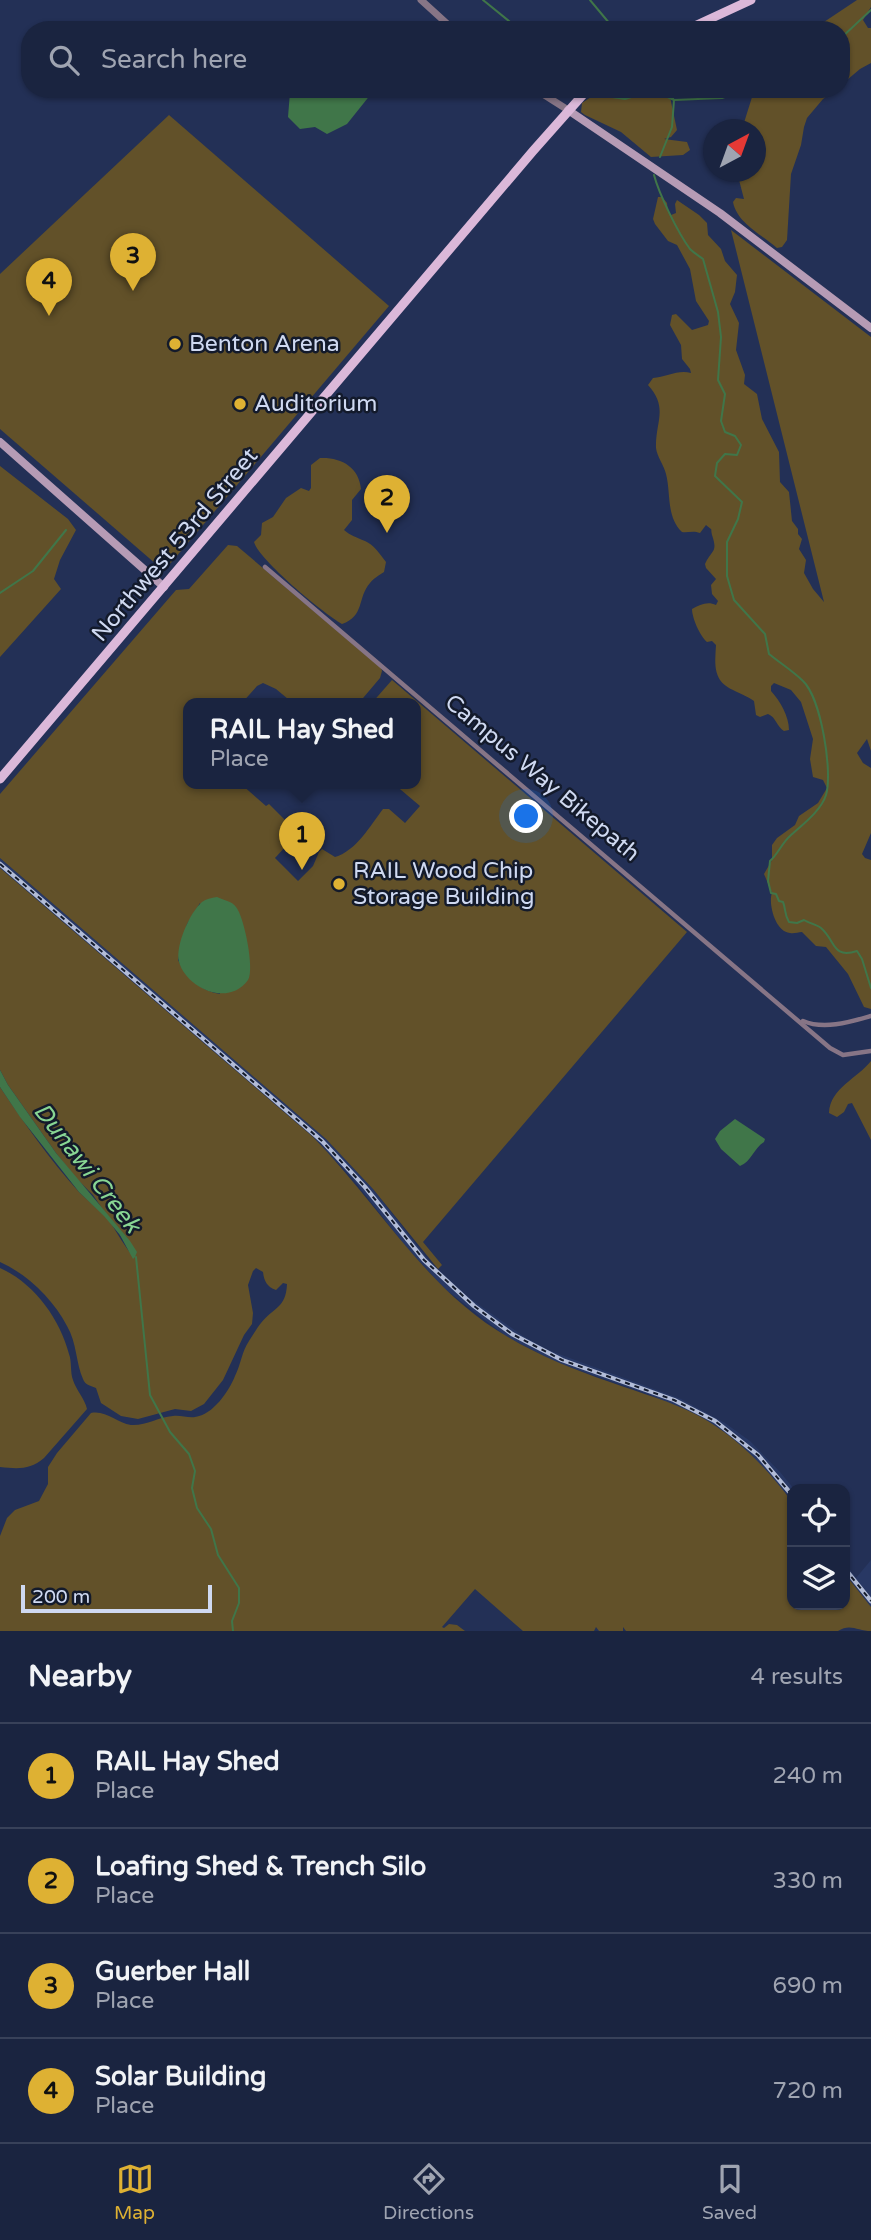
<!DOCTYPE html>
<style>
body{margin:0;font-family:"Varela Round",sans-serif;background:#232c47;color:#f1f3f6}
.controls{position:absolute;right:21px;bottom:21px;display:grid;overflow:hidden;border-radius:14px;box-shadow:0 2px 5px #0004}
.controls button{width:63px;height:63px;display:grid;place-items:center;padding:0;border:0;border-bottom:2px solid #384159;background:#1a2440;color:#f1f3f6;font:35px sans-serif}
.compass{position:absolute;left:703px;top:119px;width:63px;height:63px;border-radius:50%;background:#1a2440;box-shadow:0 2px 5px #0004;rotate:41deg}
.scale{position:absolute;left:21px;bottom:18px;width:191px;box-sizing:border-box;padding-left:7px;border:4px solid #cfd9f1;border-top:0;font-size:19px;line-height:24px;white-space:nowrap;color:#cfd9f1;-webkit-text-stroke:5px #131a2b;paint-order:stroke}
.you{position:absolute;left:527px;top:817px;width:24px;height:24px;margin:-18px;border:5px solid #fff;border-radius:50%;background:#1a73e8;box-shadow:0 0 0 10px #1a73e833}
.badge{display:grid;place-items:center;width:46px;height:46px;border-radius:50%;background:#deb133;color:#111;font-size:23px;font-weight:700}
.pin{position:absolute;translate:-50% -58px;filter:drop-shadow(0 2px 4px #0008)}
.pin::after{content:'';position:absolute;top:37px;width:24px;height:21px;background:inherit;clip-path:polygon(0 0,100% 0,50% 100%)}
.popup{position:absolute;left:183px;top:698px;width:238px;height:91px;box-sizing:border-box;display:grid;place-content:center;border-radius:14px;background:#1a2440;filter:drop-shadow(0 2px 5px #0005);font-size:23px;white-space:nowrap;color:#9fa4b1}
.popup b{font-size:26px;color:#f1f3f6}
.popup::after{content:'';position:absolute;left:50%;top:100%;margin-left:-14px;border:14px solid transparent;border-top-color:#1a2440}
.list{margin:0;padding:0;list-style:none}
h2{display:flex;justify-content:space-between;align-items:center;height:91px;margin:0;padding:0 28px;font-size:30px}
h2 small{font-size:23px;font-weight:400;color:#9fa4b1}
.list li{display:grid;grid-template-columns:46px 1fr auto;gap:21px;align-items:center;box-sizing:border-box;height:105px;padding:0 28px;border-top:2px solid #384159}
.list b{display:block;font-size:26px;white-space:nowrap}
.list p{margin:0;font-size:23px;white-space:nowrap;color:#9fa4b1}
.list em{font-size:23px;font-style:normal;color:#9fa4b1}
.icon{flex:none;width:38px;height:38px;fill:none;stroke:currentColor;stroke-width:2;stroke-linecap:round;stroke-linejoin:round}
.map{position:relative;flex:none;width:871px;height:1631px;overflow:hidden}
.search{position:absolute;background:#1a2440;box-shadow:0 2px 5px #0004;left:21px;right:21px;top:21px;height:77px;display:flex;align-items:center;gap:18px;box-sizing:border-box;padding:0 24px;border-radius:28px;color:#9fa4b1;font-size:26px}
.sheet{height:511px;background:#1a2440}
nav{display:flex;justify-content:space-around;align-items:center;box-sizing:border-box;height:98px;border-top:2px solid #384159;background:#1a2440;font-size:19px;color:#9fa4b1}
nav a{display:grid;justify-items:center;gap:4px}
nav .on{color:#deb133}
.map>svg:first-child{display:block}
.built{fill:#283864}
.green{fill:#625129;fill-rule:evenodd}
.water{fill:#407649}
.lines{fill:none;stroke-linecap:round;stroke-linejoin:round}
.stream{stroke:#407649;stroke-width:2}
.pedestrian{stroke:#877586;stroke-width:4.5}
.tertiary{stroke:#877586;stroke-width:7}
.secondary{stroke:#b69bb5;stroke-width:8}
.primary{stroke:#dbb8d9;stroke-width:9}
.rail-casing{stroke:#b2bcd7;stroke-width:4.5}
.rail{stroke:#131a2b;stroke-width:2;stroke-dasharray:5;stroke-linecap:butt}
.poi-dot{fill:#deb133;stroke:#131a2b;stroke-width:2.5}
.labels{text-anchor:middle;dominant-baseline:central;stroke-width:5;stroke-linejoin:round;paint-order:stroke}
.poi-label{font-size:23px;fill:#cfd9f1;stroke:#131a2b;text-anchor:start}
.street-label{font-size:23px;fill:#cfd9f1;stroke:#131a2b}
.water-label{font-size:24px;font-style:italic;fill:#88d693;stroke:#131a2b}
</style>
<div class="map">
<svg width="871" height="1631" viewBox="0 0 871 1631">
<rect width="100%" height="100%" fill="#233056"/>
<!-- built -->
<g class="built">
<path d="M 0,858 L 326,1139 L 373,1189 L 430,1262 L 468,1297 L 523,1336 L 548,1350 L 681,1399 L 725,1423 L 750,1441 L 780,1472 L 794,1489 L 792,1502 L 785,1492 L 700,1417 L 648,1394 L 558,1363 L 507,1337 L 445,1289 L 406,1247 L 352,1178 L 313,1137 L 0,868 Z"/>
<path d="M 871,1560 L 871,1607 L 845,1574 L 845,1563 L 856,1578 Z"/>
</g>
<!-- green -->
<g class="green">
<path d="M 857,0 L 871,0 L 871,7 L 863,20 L 868,28 L 871,28 L 871,63 L 860,69 L 841,85 L 841,30 L 812,30 Z"/>
<path d="M 603,89 L 674,89 L 670,92 L 661,90 L 670,97 L 677,130 L 671,137 L 664,139 L 687,142 L 690,150 L 683,155 L 651,157 L 621,132 L 585,115 L 581,112 L 582,103 Z"/>
<path d="M 757,89 L 836,89 L 823,99 L 807,118 L 804,127 L 801,145 L 791,174 L 787,240 L 782,247 L 777,248 C 761,234 737,223 733,202 L 736,198 L 744,199 L 739,180 L 740,172 L 756,172 L 756,130 L 742,129 L 753,94 Z"/>
<path d="M 169,115 L 389,306 L 164,571 L 0,429 L 0,274 Z"/>
<path d="M 658,197 L 662,197 L 667,203 L 668,212 L 671,215 L 676,213 L 675,204 L 677,200 L 699,215 L 707,223 L 708,235 L 721,249 L 725,261 L 737,275 L 735,292 L 730,304 L 739,323 L 736,350 L 745,375 L 744,384 L 757,394 L 762,419 L 779,452 L 780,482 L 789,492 L 792,521 L 798,529 L 798,534 L 802,539 L 799,549 L 806,560 L 804,573 L 813,589 L 824,602 L 731,230 L 871,337 L 871,751 L 867,739 L 857,753 L 863,763 L 871,768 L 871,833 L 862,854 L 865,858 L 871,860 L 871,1009 L 864,1007 L 848,974 L 826,947 L 816,946 L 802,932 C 798,932 794,934 790,933 C 775,932 768,903 772,893 L 764,874 L 772,860 L 772,845 L 777,838 L 795,825 L 799,816 L 818,803 L 827,788 L 823,780 L 813,777 L 810,759 L 813,739 L 801,702 L 791,690 L 774,683 L 771,686 L 771,691 C 780,701 789,716 789,730 L 784,731 C 777,727 776,717 768,714 L 760,717 L 756,715 L 754,701 C 747,696 741,694 733,690 C 712,681 715,663 716,645 L 712,641 L 707,642 C 700,636 692,618 692,609 C 700,605 707,601 716,605 L 718,601 L 712,594 L 711,585 L 716,579 L 706,568 L 705,564 C 712,549 718,553 712,535 C 710,526 714,532 706,525 L 700,533 C 693,530 688,533 682,532 C 666,517 671,493 666,474 C 664,465 657,457 656,448 C 655,422 669,408 648,385 L 653,378 C 666,377 679,369 691,373 L 690,369 L 682,359 L 681,345 L 670,325 L 672,315 L 676,314 L 692,330 L 708,325 L 709,321 L 696,301 L 690,269 L 677,245 L 668,241 L 655,224 L 653,219 Z"/>
<path d="M 320,458 C 341,457 359,467 361,489 L 352,500 L 352,520 L 344,530 C 351,536 356,537 365,541 C 374,545 380,554 386,562 L 384,572 C 379,575 373,579 370,583 C 357,598 365,616 342,624 C 323,613 259,560 254,542 L 261,535 L 262,523 L 273,517 L 286,498 L 301,488 L 309,491 L 311,488 L 311,465 Z"/>
<path d="M 0,466 L 68,519 L 76,530 L 60,560 L 54,579 L 61,589 L 0,657 Z"/>
<path d="M 228,545 L 237,546 L 381,668 L 382,671 L 380,678 L 358,704 L 294,704 L 276,689 L 263,683 L 257,686 L 241,704 L 188,704 L 188,784 L 241,784 L 266,806 L 269,804 L 298,833 L 275,858 L 298,881 L 313,866 L 319,852 L 322,849 L 335,857 C 356,851 370,826 383,809 L 389,809 L 405,823 L 420,806 L 394,784 L 416,784 L 416,704 L 371,704 L 392,680 L 687,932 L 423,1242 L 442,1265 L 438,1269 L 373,1189 L 326,1139 L 0,858 L 0,794 L 176,590 L 189,589 ZM 200,903 L 220,994 C 201,991 187,978 178,960 L 187,924 Z"/>
<path d="M 0,868 L 313,1137 C 378,1203 426,1290 508,1337 C 540,1356 575,1370 610,1382 C 640,1393 671,1401 699,1416 C 737,1437 767,1468 792,1502 L 792,1605 L 845,1605 L 845,1574 L 871,1607 L 871,1631 C 858,1631 850,1623 838,1631 L 626,1631 L 623,1627 L 623,1631 L 599,1631 L 596,1627 L 594,1631 L 523,1631 L 475,1589 L 442,1627 L 444,1628 L 449,1624 L 457,1625 L 465,1631 L 0,1631 L 0,1536 L 7,1518 L 15,1510 L 39,1501 L 48,1484 L 48,1467 L 57,1453 L 91,1413 C 106,1410 117,1423 131,1425 C 146,1426 158,1417 173,1416 C 180,1415 188,1418 195,1417 C 213,1415 229,1391 235,1376 C 241,1364 242,1351 249,1341 C 253,1335 257,1328 261,1323 C 274,1307 286,1308 287,1284 L 283,1283 L 276,1290 C 267,1287 264,1281 263,1272 L 256,1268 L 253,1271 L 248,1285 L 253,1313 L 252,1324 L 244,1335 L 223,1380 L 204,1404 L 191,1411 L 175,1409 L 138,1419 L 121,1416 L 101,1403 L 96,1388 C 91,1386 85,1385 83,1379 C 76,1364 77,1343 67,1326 C 53,1299 27,1274 0,1262 L 0,1087 C 24,1123 50,1160 79,1192 C 88,1201 98,1209 107,1218 C 115,1228 127,1252 135,1257 L 93,1195 L 76,1178 L 56,1153 L 8,1085 L 0,1070 Z"/>
<path d="M 871,1061 L 871,1140 L 852,1103 L 848,1104 L 844,1112 L 837,1117 L 829,1113 C 830,1088 858,1078 871,1061 Z"/>
<path d="M 0,1268 C 34,1283 60,1319 69,1354 C 72,1362 70,1372 73,1380 C 76,1390 85,1399 87,1409 L 44,1458 C 30,1470 18,1469 0,1467 Z"/>
</g>
<!-- water -->
<g class="water">
<path d="M 294,89 L 370,89 L 371,94 L 347,124 L 327,134 L 315,127 L 300,129 L 288,117 L 290,92 Z"/>
<path d="M 217,897 C 223,900 232,901 236,907 C 244,916 255,970 248,980 C 229,1007 187,989 179,962 C 175,946 190,912 202,902 C 206,899 211,898 217,897 Z"/>
<path d="M 0,1070 L 8,1085 L 56,1153 L 130,1241 L 137,1252 L 135,1257 L 133,1259 L 120,1235 L 104,1216 L 79,1192 L 20,1117 L 0,1087 Z"/>
<path d="M 735,1119 L 765,1139 L 764,1142 C 754,1148 751,1162 740,1166 L 721,1149 L 715,1139 L 720,1131 Z"/>
</g>
<g class="lines">
<!-- stream -->
<g class="stream">
<path d="M 483,0 L 520,30"/>
<path d="M 590,0 L 615,30"/>
<path d="M 841,38 L 871,10"/>
<path d="M 595,89 L 612,97 L 625,99 L 648,92 L 661,94 L 674,100 L 672,127 L 660,157"/>
<path d="M 666,89 L 674,100 L 722,98 L 746,89"/>
<path d="M 654,175 C 659,194 678,233 690,249 C 694,253 699,256 703,259 L 718,312 L 721,337 L 718,380 L 725,394 L 721,421 L 725,432 L 735,436 L 741,445 L 737,455 L 725,454 L 717,463 L 715,476 L 742,502 L 738,519 L 727,542 L 727,576 L 734,600 L 765,634 L 769,654 C 780,663 793,671 803,681 C 821,698 833,772 826,795 C 821,811 802,825 790,836 C 782,843 778,854 770,861 L 768,881 L 771,893 L 776,894 L 779,901 L 783,902 C 786,909 784,914 789,922 L 797,923 L 804,920 C 809,923 817,925 821,928 C 836,941 832,959 857,951 L 862,959 L 871,988"/>
<path d="M 0,593 L 33,571 L 66,530"/>
<path d="M 136,1257 L 150,1395 L 170,1432 L 189,1454 L 195,1471 L 192,1488 L 197,1508 L 211,1529 L 218,1555 L 239,1588 L 239,1603 L 232,1621 L 233,1631"/>
</g>
<!-- pedestrian -->
<g class="pedestrian">
<path d="M 265,567 L 830,1048 L 843,1055 L 871,1051"/>
<path d="M 803,1021 C 824,1030 850,1022 871,1016"/>
</g>
<!-- tertiary -->
<g class="tertiary">
<path d="M 421,0 L 454,30"/>
<path d="M 535,89 L 568,110"/>
</g>
<!-- secondary -->
<g class="secondary">
<path d="M 568,110 L 720,213 L 871,328"/>
<path d="M 0,442 L 164,587"/>
</g>
<!-- primary -->
<g class="primary">
<path d="M 686,30 L 751,0"/>
<path d="M 0,779 L 533,151 L 588,89"/>
</g>
<!-- rail casing -->
<g class="rail-casing">
<g id="rail">
<path d="M 0,864 L 322,1141 L 365,1187 L 424,1260 L 474,1306 L 512,1334 L 562,1360 L 674,1400 L 715,1421 L 758,1455 L 792,1495"/>
<path d="M 845,1569 L 871,1601"/>
</g>
</g>
<!-- rail -->
<use href="#rail" class="rail"/>
</g>
<!-- markers -->
<g class="poi-dot">
<circle cx="175" cy="344" r="7"/>
<circle cx="240" cy="404" r="7"/>
<circle cx="339" cy="884" r="7"/>
</g>
<g class="labels">
<!-- poi labels -->
<g class="poi-label">
<text x="189" y="344">Benton Arena</text>
<text x="254" y="404">Auditorium</text>
<text x="353" y="871">RAIL Wood Chip<tspan x="353" dy="26">Storage Building</tspan></text>
</g>
<!-- street labels -->
<g class="street-label">
<text transform="translate(175 545) rotate(-50)">Northwest 53rd Street</text>
<text transform="translate(542 778) rotate(40)">Campus Way Bikepath</text>
</g>
<!-- water labels -->
<g class="water-label">
<text transform="translate(87 1168) rotate(52)">Dunawi Creek</text>
</g>
</g>
</svg>
<div class="controls">
<button><svg class="icon" aria-label="locate" viewBox="0 0 24 24"><circle cx="12" cy="12" r="6"/><path d="M12 2v4M12 18v4M2 12h4M18 12h4"/></svg></button>
<button><svg class="icon" aria-label="layers" viewBox="0 0 24 24"><path d="M12 4l9 5-9 5-9-5zM3 14l9 5 9-5"/></svg></button>
</div>
<svg class="compass" viewBox="-18 -18 36 36"><path d="M0-13l5 13h-10z" fill="#e53935"/><path d="M0 13l5-13h-10z" fill="#9fa4b1"/></svg>
<div class="scale">200 m</div>
<div class="you"></div>
<div class="pin badge" style="left:302px;top:870px">1</div>
<div class="popup"><b>RAIL Hay Shed</b>Place</div>
<div class="pin badge" style="left:387px;top:533px">2</div>
<div class="pin badge" style="left:133px;top:291px">3</div>
<div class="pin badge" style="left:49px;top:316px">4</div>
<div class="search"><svg class="icon" aria-label="search" viewBox="0 0 24 24"><circle cx="10" cy="10" r="6"/><path d="M15 15l6 6"/></svg>Search here</div>
</div>
<section class="sheet">
<h2>Nearby<small>4 results</small></h2>
<ul class="list">
<li><span class="badge">1</span><div><b>RAIL Hay Shed</b><p>Place</p></div><em>240 m</em></li>
<li><span class="badge">2</span><div><b>Loafing Shed &amp; Trench Silo</b><p>Place</p></div><em>330 m</em></li>
<li><span class="badge">3</span><div><b>Guerber Hall</b><p>Place</p></div><em>690 m</em></li>
<li><span class="badge">4</span><div><b>Solar Building</b><p>Place</p></div><em>720 m</em></li>
</ul>
</section>
<nav>
<a class="on"><svg class="icon" aria-label="map" viewBox="0 0 24 24"><path d="M3 6l6-2 6 2 6-2v14l-6 2-6-2-6 2zM9 4v14M15 6v14"/></svg>Map</a>
<a><svg class="icon" aria-label="directions" viewBox="0 0 24 24"><path d="M12 3l9 9-9 9-9-9zM9 14v-3h6M13 9l2 2-2 2"/></svg>Directions</a>
<a><svg class="icon" aria-label="saved" viewBox="0 0 24 24"><path d="M7 4h10v16l-5-4-5 4z"/></svg>Saved</a>
</nav>
